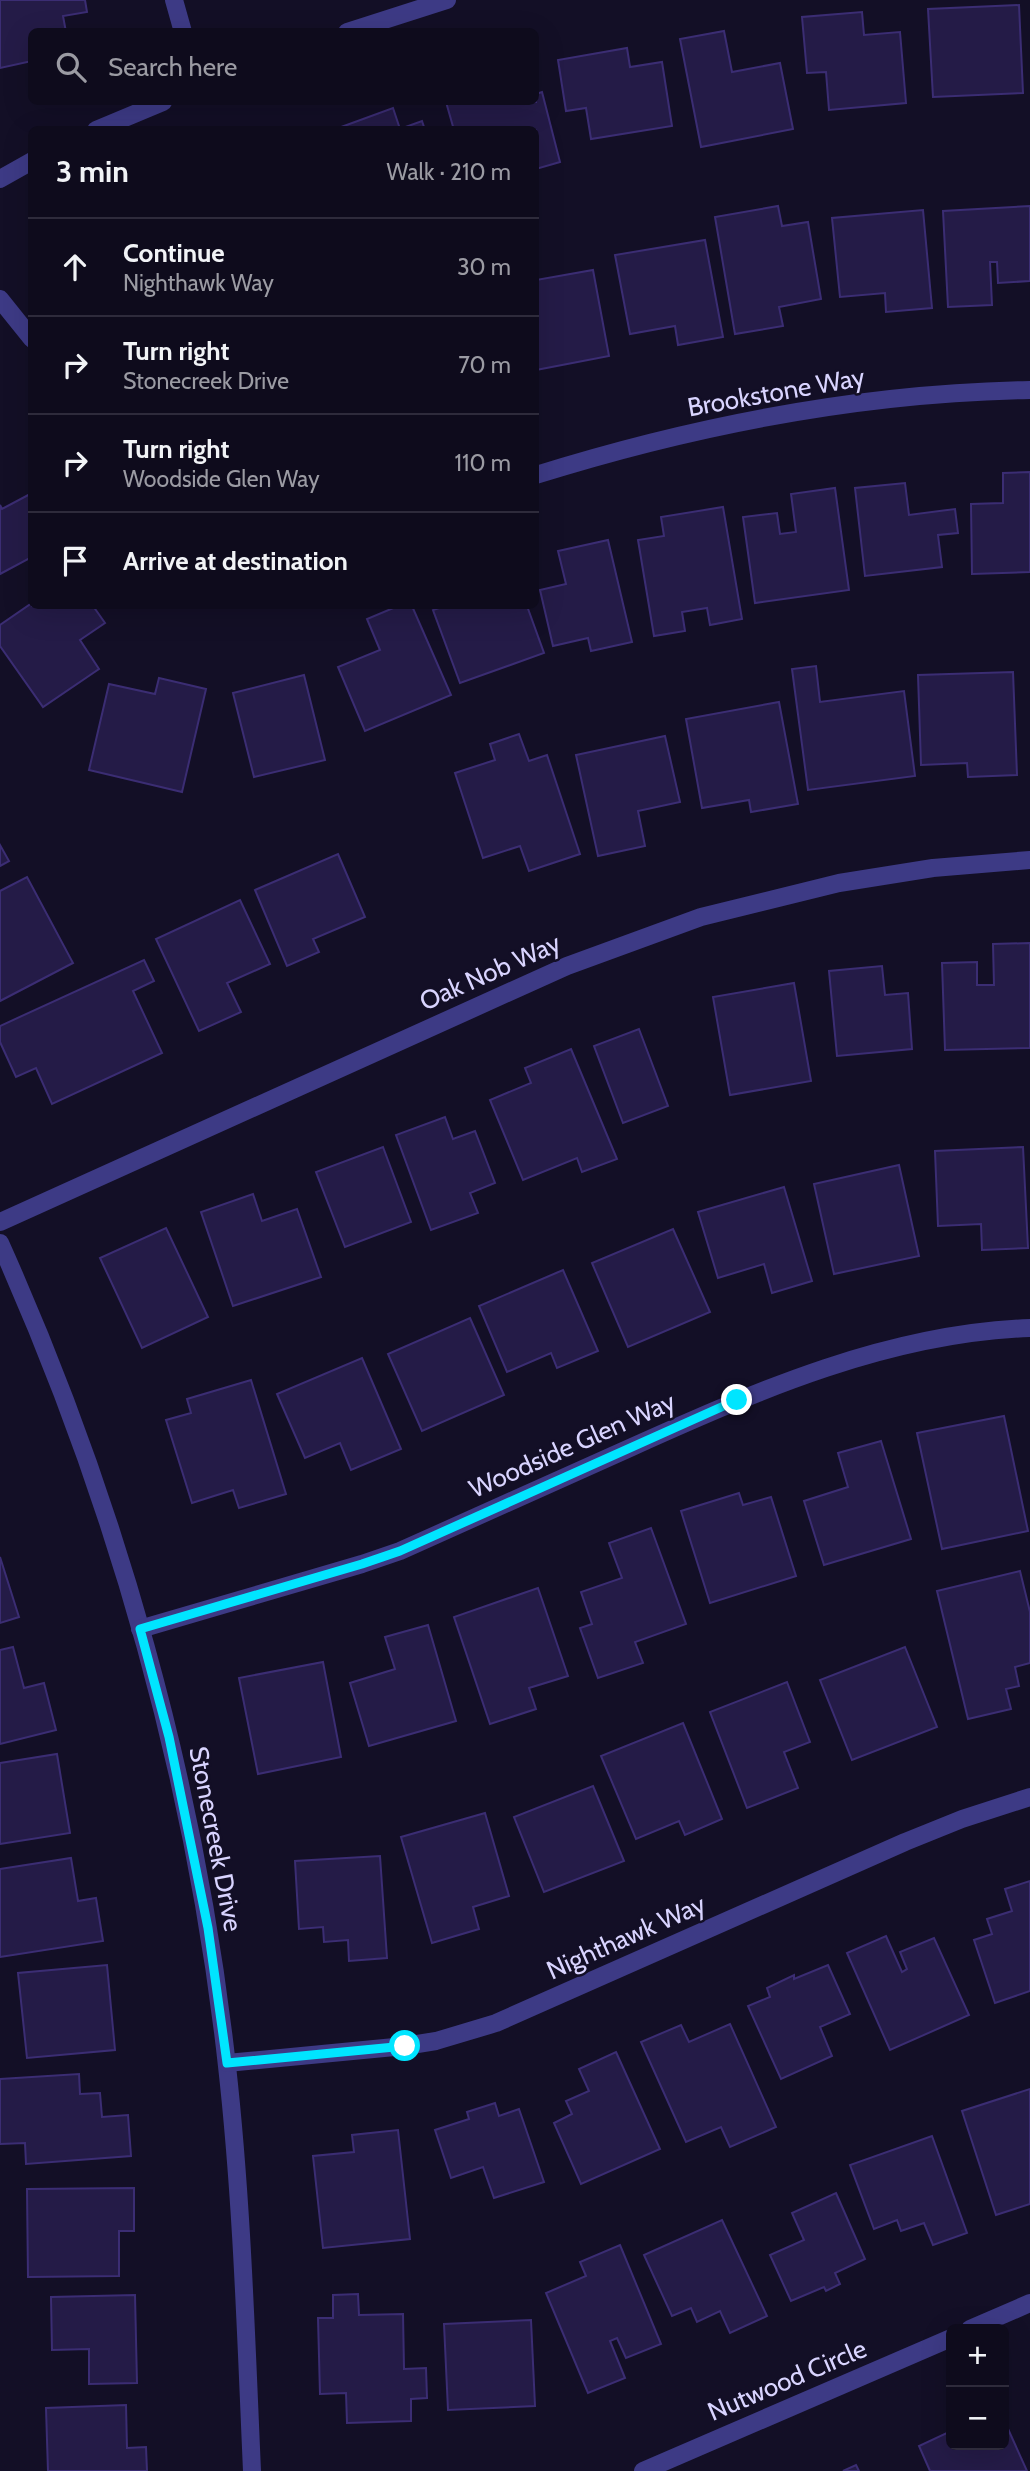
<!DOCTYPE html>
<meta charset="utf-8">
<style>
body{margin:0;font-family:Cabin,sans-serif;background:#171425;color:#f1f3f6}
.controls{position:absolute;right:21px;bottom:21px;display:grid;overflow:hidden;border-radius:10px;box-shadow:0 7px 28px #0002}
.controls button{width:63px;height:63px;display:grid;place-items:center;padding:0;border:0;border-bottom:2px solid #2e2b3b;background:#0e0b1c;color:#f1f3f6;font:35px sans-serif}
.stop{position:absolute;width:21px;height:21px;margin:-16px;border:5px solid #00e5ff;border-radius:50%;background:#fff}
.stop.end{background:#00e5ff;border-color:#fff;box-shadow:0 2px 7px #0008}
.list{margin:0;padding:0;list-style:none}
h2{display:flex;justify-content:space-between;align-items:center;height:91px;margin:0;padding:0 28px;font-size:30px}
h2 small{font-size:23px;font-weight:400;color:#9b9ba3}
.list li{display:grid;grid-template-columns:46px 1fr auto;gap:21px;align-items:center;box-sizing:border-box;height:98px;padding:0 28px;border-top:2px solid #2e2b3b}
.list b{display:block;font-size:26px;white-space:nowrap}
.list p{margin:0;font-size:23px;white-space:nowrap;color:#9b9ba3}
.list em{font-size:23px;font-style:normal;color:#9b9ba3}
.icon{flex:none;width:38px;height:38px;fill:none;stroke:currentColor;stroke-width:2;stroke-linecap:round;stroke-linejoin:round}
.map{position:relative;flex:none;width:1030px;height:2471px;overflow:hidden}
.search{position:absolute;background:#0e0b1c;box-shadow:0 7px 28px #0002;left:28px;top:28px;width:511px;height:77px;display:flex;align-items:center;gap:18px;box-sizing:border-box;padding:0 24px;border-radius:10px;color:#9b9ba3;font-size:26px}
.panel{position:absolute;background:#0e0b1c;box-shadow:0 7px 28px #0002;left:28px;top:126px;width:511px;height:483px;border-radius:10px}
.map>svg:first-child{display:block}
.building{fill:#241b47;stroke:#3b2d73;stroke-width:2}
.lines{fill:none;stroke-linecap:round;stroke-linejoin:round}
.minor{stroke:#3d3a85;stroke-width:18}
.route{stroke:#00e5ff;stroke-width:9}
.labels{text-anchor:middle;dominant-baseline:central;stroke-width:5;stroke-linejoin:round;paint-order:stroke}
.street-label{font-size:26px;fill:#d9d4ff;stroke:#130f26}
</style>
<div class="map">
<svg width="1030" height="2471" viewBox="0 0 1030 2471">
<rect width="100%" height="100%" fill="#130f26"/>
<!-- building -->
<g class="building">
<path d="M 0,0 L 85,0 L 87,12 L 63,16 L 66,32 L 32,32 L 32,61 L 0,68 Z"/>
<path d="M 1019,5 L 1023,93 L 933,97 L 928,9 Z"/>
<path d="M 862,12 L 864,35 L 900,32 L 906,103 L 829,110 L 826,72 L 807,73 L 802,17 Z"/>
<path d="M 724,31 L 732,72 L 780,63 L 793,129 L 701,147 L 680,39 Z"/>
<path d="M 627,48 L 630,67 L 662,62 L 672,126 L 591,139 L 586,108 L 566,111 L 558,60 Z"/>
<path d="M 542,92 L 560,162 L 536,169 L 536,130 L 454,130 L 446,102 L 536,102 L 536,94 Z"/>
<path d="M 393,108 L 400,129 L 422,121 L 425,130 L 333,130 Z"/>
<path d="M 778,206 L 782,226 L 808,222 L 821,299 L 779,307 L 783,326 L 735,334 L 715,217 Z"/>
<path d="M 1030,206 L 1030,281 L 998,283 L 997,262 L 990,262 L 992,305 L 948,307 L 943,211 Z"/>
<path d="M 923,210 L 932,308 L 886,312 L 885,293 L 840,297 L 832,218 Z"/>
<path d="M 705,240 L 723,337 L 678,345 L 675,326 L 630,334 L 615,255 Z"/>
<path d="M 593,270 L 609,356 L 536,370 L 536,280 Z"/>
<path d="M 1030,472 L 1030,572 L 972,574 L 971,504 L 1003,503 L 1003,473 Z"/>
<path d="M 905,483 L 909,515 L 955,509 L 958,533 L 938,535 L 942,567 L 865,576 L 855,488 Z"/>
<path d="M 835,488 L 849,590 L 755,603 L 743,517 L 777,513 L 780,534 L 796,532 L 791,494 Z"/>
<path d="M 32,493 L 32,557 L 0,574 L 0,505 L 2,509 Z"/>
<path d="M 723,507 L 742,619 L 710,625 L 707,608 L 682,612 L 685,631 L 654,636 L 638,540 L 664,536 L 661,517 Z"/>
<path d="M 608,540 L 632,642 L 591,651 L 588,638 L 553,646 L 540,590 L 566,584 L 558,551 Z"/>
<path d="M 32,603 L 32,606 L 93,606 L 105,623 L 80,640 L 99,669 L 43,707 L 0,646 L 0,625 Z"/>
<path d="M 398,606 L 412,606 L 451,695 L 365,731 L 338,667 L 380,650 L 367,619 Z"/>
<path d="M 445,606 L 527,606 L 544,653 L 460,683 L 433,610 Z"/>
<path d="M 816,666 L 820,702 L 904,691 L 915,776 L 808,790 L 792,669 Z"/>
<path d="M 1013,672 L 1017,775 L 968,777 L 967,763 L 921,765 L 918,675 Z"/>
<path d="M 304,675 L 325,760 L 254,777 L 233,693 Z"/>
<path d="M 159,678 L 206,689 L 182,792 L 89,770 L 109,684 L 155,694 Z"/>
<path d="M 779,702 L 798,804 L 751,812 L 749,800 L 702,808 L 686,719 Z"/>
<path d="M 519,734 L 529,761 L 547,755 L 580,854 L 529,871 L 520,846 L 483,858 L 455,773 L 495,760 L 490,744 Z"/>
<path d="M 665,736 L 680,802 L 638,811 L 645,846 L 598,856 L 576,755 Z"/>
<path d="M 0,845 L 9,861 L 0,866 Z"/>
<path d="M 338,854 L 365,917 L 313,939 L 319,952 L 287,966 L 255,890 Z"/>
<path d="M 27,877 L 73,963 L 0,1001 L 0,891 Z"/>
<path d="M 240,900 L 270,964 L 227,983 L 241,1012 L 199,1031 L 156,939 Z"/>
<path d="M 1030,943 L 1030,1048 L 945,1050 L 942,963 L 977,962 L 977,985 L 994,985 L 993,944 Z"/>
<path d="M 144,960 L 154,981 L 133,991 L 162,1053 L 52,1104 L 36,1068 L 16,1077 L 0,1042 L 0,1026 Z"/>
<path d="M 882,966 L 885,995 L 908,993 L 912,1049 L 837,1056 L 829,971 Z"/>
<path d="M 794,983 L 811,1081 L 730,1095 L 713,997 Z"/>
<path d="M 639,1029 L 668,1106 L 623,1123 L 594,1046 Z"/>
<path d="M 571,1049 L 617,1159 L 582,1172 L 577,1158 L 523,1180 L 490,1100 L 531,1083 L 525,1068 Z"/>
<path d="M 445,1117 L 453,1139 L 475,1131 L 495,1183 L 470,1193 L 478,1213 L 431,1230 L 396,1135 Z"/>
<path d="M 383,1147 L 411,1222 L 345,1247 L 316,1172 Z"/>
<path d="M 1023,1147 L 1028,1248 L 982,1250 L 981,1224 L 938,1226 L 935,1151 Z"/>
<path d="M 899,1165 L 919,1256 L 834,1274 L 814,1184 Z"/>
<path d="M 784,1187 L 812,1281 L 772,1293 L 764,1264 L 718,1278 L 698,1212 Z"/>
<path d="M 253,1194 L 262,1221 L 297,1209 L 321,1277 L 233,1306 L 201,1212 Z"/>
<path d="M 166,1228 L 208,1317 L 142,1348 L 100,1258 Z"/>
<path d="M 673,1229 L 710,1312 L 628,1347 L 592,1263 Z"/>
<path d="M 563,1270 L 598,1351 L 557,1368 L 551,1353 L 507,1372 L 479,1306 Z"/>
<path d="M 470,1318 L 504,1395 L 422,1431 L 388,1354 Z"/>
<path d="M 362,1358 L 401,1449 L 351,1470 L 340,1443 L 305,1458 L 277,1394 Z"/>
<path d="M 251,1380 L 286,1494 L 239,1508 L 233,1490 L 192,1503 L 166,1420 L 191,1413 L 187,1399 Z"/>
<path d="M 1004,1416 L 1028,1531 L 942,1549 L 917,1433 Z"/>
<path d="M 881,1441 L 911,1539 L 824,1565 L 804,1501 L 848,1487 L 838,1453 Z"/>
<path d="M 739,1493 L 743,1505 L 771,1497 L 796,1576 L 710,1603 L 681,1511 Z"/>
<path d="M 651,1528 L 686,1624 L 635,1642 L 643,1663 L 598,1678 L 580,1628 L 592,1624 L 581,1592 L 622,1578 L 609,1543 Z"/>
<path d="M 0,1557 L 19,1617 L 0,1623 Z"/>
<path d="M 1020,1571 L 1030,1612 L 1030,1663 L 1015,1667 L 1019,1686 L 1006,1689 L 1011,1709 L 968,1719 L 937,1591 Z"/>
<path d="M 538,1588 L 568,1676 L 529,1688 L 536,1709 L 490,1724 L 454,1617 Z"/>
<path d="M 428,1625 L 456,1721 L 369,1746 L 350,1683 L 395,1669 L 385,1637 Z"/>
<path d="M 13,1647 L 24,1688 L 44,1683 L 56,1730 L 0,1744 L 0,1650 Z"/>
<path d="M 905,1647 L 937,1727 L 852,1760 L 820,1680 Z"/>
<path d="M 323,1662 L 341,1757 L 258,1774 L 239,1678 Z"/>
<path d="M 787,1682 L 810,1742 L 784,1752 L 798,1788 L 747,1808 L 710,1712 Z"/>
<path d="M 683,1723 L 722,1819 L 685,1835 L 679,1821 L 636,1839 L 601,1756 Z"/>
<path d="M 57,1754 L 70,1833 L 0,1844 L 0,1763 Z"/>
<path d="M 593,1786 L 624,1861 L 544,1892 L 514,1817 Z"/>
<path d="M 485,1813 L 509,1896 L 473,1907 L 479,1929 L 432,1943 L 401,1837 Z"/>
<path d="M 380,1856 L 387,1958 L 349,1961 L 348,1940 L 324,1942 L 323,1927 L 299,1929 L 295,1861 Z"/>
<path d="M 71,1858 L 78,1901 L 96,1898 L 103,1941 L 0,1957 L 0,1869 Z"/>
<path d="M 1030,1881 L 1030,1991 L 995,2003 L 974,1940 L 992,1934 L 987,1919 L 1012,1911 L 1005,1889 Z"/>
<path d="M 886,1936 L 902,1972 L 907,1969 L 900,1952 L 934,1938 L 969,2015 L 890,2050 L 847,1953 Z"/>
<path d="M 107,1965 L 115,2050 L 27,2058 L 18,1973 Z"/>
<path d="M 828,1965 L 850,2014 L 820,2027 L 832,2056 L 781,2079 L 748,2006 L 770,1997 L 767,1988 L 794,1975 L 794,1979 Z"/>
<path d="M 730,2024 L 776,2127 L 730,2147 L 721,2127 L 686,2142 L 641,2042 L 681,2025 L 689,2042 Z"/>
<path d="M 616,2052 L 660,2149 L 581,2184 L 554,2123 L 572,2114 L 566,2101 L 589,2091 L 579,2069 Z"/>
<path d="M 79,2074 L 80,2094 L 100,2093 L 102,2117 L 128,2115 L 131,2156 L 26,2164 L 25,2143 L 0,2144 L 0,2079 Z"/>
<path d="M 1030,2089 L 1030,2204 L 996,2215 L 962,2111 Z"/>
<path d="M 495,2103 L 499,2116 L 519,2109 L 544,2182 L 494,2198 L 483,2167 L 451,2178 L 435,2130 L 469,2119 L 467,2112 Z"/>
<path d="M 398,2130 L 410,2239 L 323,2248 L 313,2156 L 354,2152 L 352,2135 Z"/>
<path d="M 932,2136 L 967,2233 L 933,2245 L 924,2223 L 901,2231 L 897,2220 L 874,2229 L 850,2165 Z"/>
<path d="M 134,2188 L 134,2231 L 119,2231 L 119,2276 L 28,2277 L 27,2189 Z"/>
<path d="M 836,2193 L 865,2259 L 835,2273 L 840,2284 L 826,2291 L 824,2287 L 791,2301 L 770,2255 L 804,2240 L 792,2213 Z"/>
<path d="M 722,2220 L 767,2316 L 730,2333 L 720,2311 L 697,2322 L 691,2308 L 672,2316 L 644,2255 Z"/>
<path d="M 620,2245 L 661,2344 L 626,2358 L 617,2338 L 610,2341 L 625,2378 L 588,2393 L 546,2293 L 586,2276 L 580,2262 Z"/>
<path d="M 358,2294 L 359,2315 L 403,2314 L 404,2369 L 426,2368 L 427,2398 L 411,2399 L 411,2421 L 347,2423 L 346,2393 L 320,2394 L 318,2318 L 333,2318 L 333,2295 Z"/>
<path d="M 135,2295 L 137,2383 L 89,2384 L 89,2349 L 52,2350 L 51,2297 Z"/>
<path d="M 531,2320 L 535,2406 L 448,2410 L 444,2324 Z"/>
<path d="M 126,2405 L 127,2448 L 146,2447 L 147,2471 L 48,2471 L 46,2408 Z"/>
<path d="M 1004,2420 L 1027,2471 L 930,2471 L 919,2446 L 951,2431 L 951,2445 L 1004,2445 Z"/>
<path d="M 856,2465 L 859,2471 L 843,2471 Z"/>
</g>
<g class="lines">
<!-- minor -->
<g class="minor">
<path d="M 174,0 L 183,32"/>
<path d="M 347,32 L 447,0"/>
<path d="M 96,130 L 163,102"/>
<path d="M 0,179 L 32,161"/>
<path d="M 0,299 L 32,339"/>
<path d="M 536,475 C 696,425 862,393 1030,390"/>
<path d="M 0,1222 L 567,966 L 701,917 L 839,883 L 933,868 L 1030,860"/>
<path d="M 0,1243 C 116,1501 196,1784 227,2066 C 242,2200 246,2336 252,2471"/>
<path d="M 140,1629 L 362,1564 L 400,1551 C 477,1516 555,1482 632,1447 C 759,1390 889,1333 1030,1328"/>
<path d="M 227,2063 L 405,2046 L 436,2041 L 496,2023 L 905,1842 L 962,1819 L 1030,1797"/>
<path d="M 970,2329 L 1030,2303"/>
<path d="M 643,2471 L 951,2338"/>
</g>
</g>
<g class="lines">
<!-- route -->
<path class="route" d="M 405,2046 L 227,2063 L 208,1928 L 169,1737 L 140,1629 L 362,1564 L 400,1551 L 737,1400"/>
</g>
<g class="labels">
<!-- street labels -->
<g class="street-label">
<text transform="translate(776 392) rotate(-10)">Brookstone Way</text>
<text transform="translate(490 972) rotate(-24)">Oak Nob Way</text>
<text transform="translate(572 1445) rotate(-24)">Woodside Glen Way</text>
<text transform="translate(216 1839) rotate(79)">Stonecreek Drive</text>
<text transform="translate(626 1937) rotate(-24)">Nighthawk Way</text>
<text transform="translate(787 2380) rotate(-23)">Nutwood Circle</text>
</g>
</g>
</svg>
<div class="controls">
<button>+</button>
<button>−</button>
</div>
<div class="stop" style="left:405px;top:2046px"></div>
<div class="stop end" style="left:737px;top:1400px"></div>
<div class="search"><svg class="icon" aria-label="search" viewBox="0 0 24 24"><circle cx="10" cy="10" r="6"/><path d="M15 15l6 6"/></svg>Search here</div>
<section class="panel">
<h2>3 min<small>Walk · 210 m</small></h2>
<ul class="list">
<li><svg class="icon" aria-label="ahead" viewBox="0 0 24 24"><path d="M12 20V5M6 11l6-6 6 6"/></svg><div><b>Continue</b><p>Nighthawk Way</p></div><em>30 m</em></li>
<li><svg class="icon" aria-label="right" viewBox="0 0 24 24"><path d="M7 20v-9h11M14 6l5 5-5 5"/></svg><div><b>Turn right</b><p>Stonecreek Drive</p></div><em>70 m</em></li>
<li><svg class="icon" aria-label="right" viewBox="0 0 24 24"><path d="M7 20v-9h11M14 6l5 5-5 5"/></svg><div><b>Turn right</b><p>Woodside Glen Way</p></div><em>110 m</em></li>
<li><svg class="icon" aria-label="arrive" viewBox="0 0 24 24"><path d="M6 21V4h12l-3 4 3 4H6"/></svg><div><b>Arrive at destination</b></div></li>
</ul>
</section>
</div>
